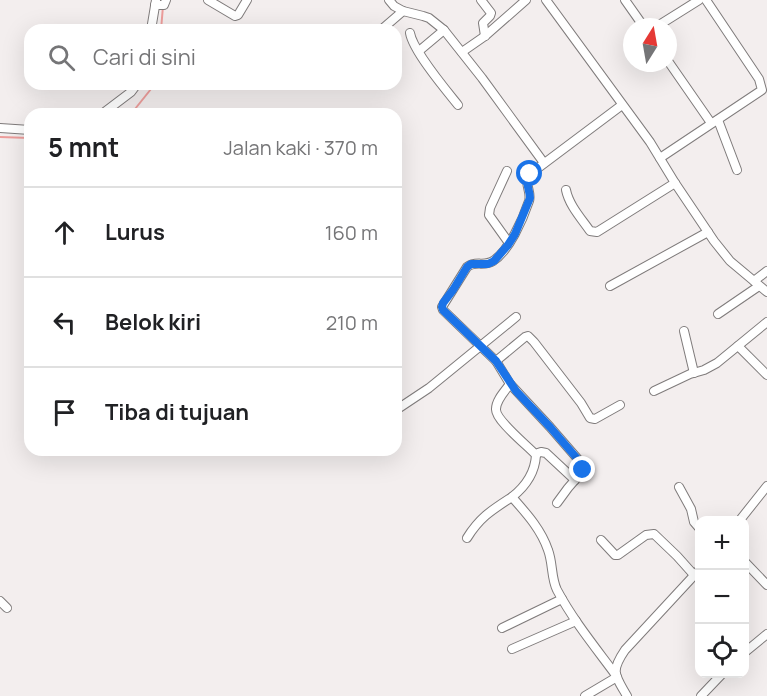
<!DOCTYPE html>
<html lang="id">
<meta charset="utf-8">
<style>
body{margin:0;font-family:Manrope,sans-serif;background:#f6f6f6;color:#202124}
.controls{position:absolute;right:18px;bottom:18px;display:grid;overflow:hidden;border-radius:12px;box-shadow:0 6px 24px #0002}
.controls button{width:54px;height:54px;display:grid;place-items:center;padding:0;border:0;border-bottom:2px solid #e0e0e0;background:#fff;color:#202124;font:30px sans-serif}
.compass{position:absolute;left:623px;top:18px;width:54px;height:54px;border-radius:50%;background:#fff;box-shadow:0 6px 24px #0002;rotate:11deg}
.stop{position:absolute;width:18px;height:18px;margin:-14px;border:4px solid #1a73e8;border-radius:50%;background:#fff}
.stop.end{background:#1a73e8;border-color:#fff;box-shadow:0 2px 6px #0008}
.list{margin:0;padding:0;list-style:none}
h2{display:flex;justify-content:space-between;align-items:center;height:78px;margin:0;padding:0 24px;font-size:26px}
h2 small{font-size:20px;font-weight:400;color:#757577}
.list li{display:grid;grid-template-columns:39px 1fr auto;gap:18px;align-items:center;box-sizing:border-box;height:90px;padding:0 24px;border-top:2px solid #e0e0e0}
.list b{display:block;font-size:22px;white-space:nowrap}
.list em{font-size:20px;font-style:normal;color:#757577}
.icon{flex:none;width:33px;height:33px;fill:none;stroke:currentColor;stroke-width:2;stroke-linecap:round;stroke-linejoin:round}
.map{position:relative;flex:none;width:767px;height:696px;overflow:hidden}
.search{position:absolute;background:#fff;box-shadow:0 6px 24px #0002;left:24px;top:24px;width:378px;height:66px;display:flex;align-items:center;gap:15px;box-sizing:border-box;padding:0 21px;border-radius:18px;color:#757577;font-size:22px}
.panel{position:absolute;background:#fff;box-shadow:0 6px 24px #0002;left:24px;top:108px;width:378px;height:348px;border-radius:18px}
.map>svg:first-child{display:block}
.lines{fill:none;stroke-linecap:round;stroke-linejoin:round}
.stream{stroke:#ed9d9b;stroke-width:2}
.minor-casing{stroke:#7f7b7b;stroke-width:10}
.minor{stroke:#fff;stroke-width:8}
.route{stroke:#1a73e8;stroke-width:8}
</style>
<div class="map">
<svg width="767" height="696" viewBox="0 0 767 696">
<rect width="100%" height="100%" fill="#f3eeee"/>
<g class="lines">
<!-- stream -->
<g class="stream">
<path d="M 161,30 L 163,6"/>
<path d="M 131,114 L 155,84"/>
<path d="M 0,137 L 30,138"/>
</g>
<!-- minor casing -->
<g class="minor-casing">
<g id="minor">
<path d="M 208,0 L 235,16 L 238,15 L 247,0"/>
<path d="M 389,0 L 394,6 L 403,11 L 423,16 L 429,18 L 444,30 L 482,78 L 544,163"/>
<path d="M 481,0 L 491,13 L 490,16 L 483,23 L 485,36"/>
<path d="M 546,0 L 650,142 L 675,183 L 714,241 L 730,261 L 767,292"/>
<path d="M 625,0 L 644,27"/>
<path d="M 155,5 L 164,5 L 166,0"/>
<path d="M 656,27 L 699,0"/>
<path d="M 151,30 L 156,0"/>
<path d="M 381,30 L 403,11"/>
<path d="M 410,33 C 413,51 446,90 458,105"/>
<path d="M 419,51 L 444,30"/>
<path d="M 462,52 L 485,36 L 526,0"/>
<path d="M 668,61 L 711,123"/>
<path d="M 102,114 L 131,92 L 137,84"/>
<path d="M 718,120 L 737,170"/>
<path d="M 0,128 L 30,130"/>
<path d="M 660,158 L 762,90 L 759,79 L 706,0"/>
<path d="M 507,171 L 490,208 L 489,215 L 509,243"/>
<path d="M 566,190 C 569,205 581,218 590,231 L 597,232 L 675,183"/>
<path d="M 754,281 L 767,271"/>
<path d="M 610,286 L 708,232"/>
<path d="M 718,314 L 759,286"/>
<path d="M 684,331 L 694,373"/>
<path d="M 738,346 L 767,375"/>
<path d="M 496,361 L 525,337 L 528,336 L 534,342 L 581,403 L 590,418 L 595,419 L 620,405"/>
<path d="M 510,384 L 550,427 L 583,465 L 581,473 L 568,488 L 557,503"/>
<path d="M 654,391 L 690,374 L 704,370 L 717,363 L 767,322"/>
<path d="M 396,410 L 429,388 L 516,317"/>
<path d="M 536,455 L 538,453 L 541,452 L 546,453 L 575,480"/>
<path d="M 679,487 L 691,509 L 694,522 L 700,529"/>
<path d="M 740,520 L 767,486"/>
<path d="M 467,538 C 480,517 492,510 512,497"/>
<path d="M 601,540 L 615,555 L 618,555 L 646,535 L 654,534 L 677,556 L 694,575"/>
<path d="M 744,561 L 767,585"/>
<path d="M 0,601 L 7,608"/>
<path d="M 502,628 L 562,599"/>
<path d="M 512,649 L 576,621"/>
<path d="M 744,653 L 767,634"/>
<path d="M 615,674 C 595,647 573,620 557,590 C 551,578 553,563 548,550 C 541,529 526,513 512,497 C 526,486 535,473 536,455 C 528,446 495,420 496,409 C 496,400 505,391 510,384 L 496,361 L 443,310 L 442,307 L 467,267 C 476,260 484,267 493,261 C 509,251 523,219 529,201 C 532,191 523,184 530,174 L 622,105"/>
<path d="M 585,696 L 617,677"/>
<path d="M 627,696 C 615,675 610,672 625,650 L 700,569"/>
<path d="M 701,696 L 722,674"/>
</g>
</g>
<!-- minor -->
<use href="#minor" class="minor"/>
</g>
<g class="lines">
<!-- route -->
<path class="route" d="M 530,174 C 524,183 530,189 530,198 L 515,234 L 508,245 L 494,261 L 488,264 L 471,264 L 467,267 L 453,290 L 443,303 L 442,307 L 443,310 L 496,361 L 516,391 L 550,427 L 581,463 L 583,470"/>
</g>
</svg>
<div class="controls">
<button>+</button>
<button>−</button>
<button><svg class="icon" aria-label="locate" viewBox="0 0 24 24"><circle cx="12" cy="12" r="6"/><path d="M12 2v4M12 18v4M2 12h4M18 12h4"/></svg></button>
</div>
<svg class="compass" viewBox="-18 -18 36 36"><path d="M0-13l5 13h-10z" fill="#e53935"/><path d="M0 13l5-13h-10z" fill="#757577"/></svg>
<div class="stop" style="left:530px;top:174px"></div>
<div class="stop end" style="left:583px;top:470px"></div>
<div class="search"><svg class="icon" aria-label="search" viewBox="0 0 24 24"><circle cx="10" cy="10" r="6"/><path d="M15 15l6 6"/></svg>Cari di sini</div>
<section class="panel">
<h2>5 mnt<small>Jalan kaki · 370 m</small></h2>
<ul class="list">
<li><svg class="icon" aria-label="ahead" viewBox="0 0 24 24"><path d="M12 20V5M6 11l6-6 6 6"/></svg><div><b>Lurus</b></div><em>160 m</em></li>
<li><svg class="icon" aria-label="left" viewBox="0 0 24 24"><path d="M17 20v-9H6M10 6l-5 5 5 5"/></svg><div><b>Belok kiri</b></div><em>210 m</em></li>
<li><svg class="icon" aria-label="arrive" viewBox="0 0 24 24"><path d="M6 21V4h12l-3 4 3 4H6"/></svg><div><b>Tiba di tujuan</b></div></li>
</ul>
</section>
</div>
